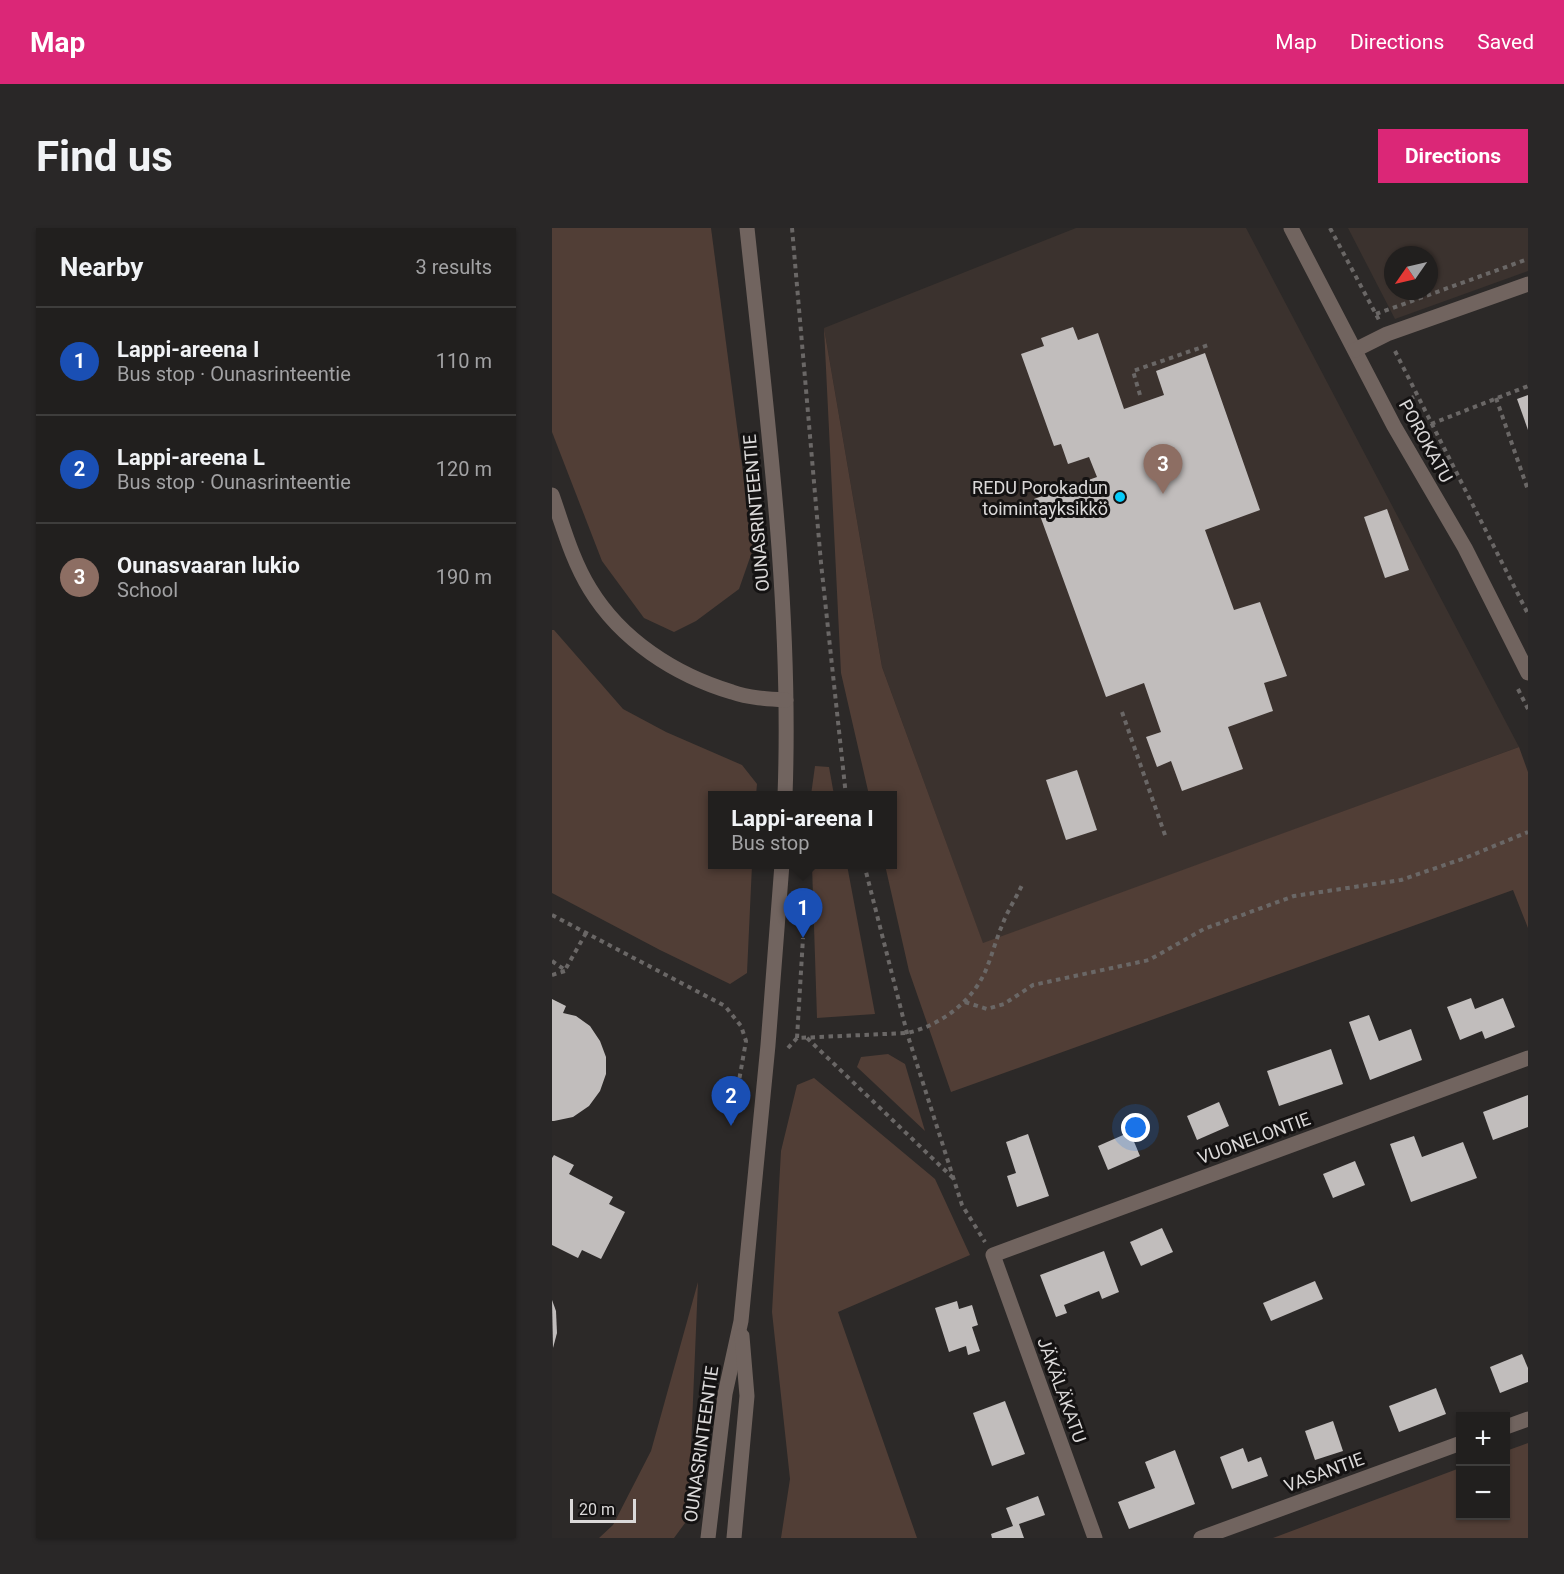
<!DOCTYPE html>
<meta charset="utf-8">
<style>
body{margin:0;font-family:Roboto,sans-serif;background:#292727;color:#f1f3f6}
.controls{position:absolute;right:18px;bottom:18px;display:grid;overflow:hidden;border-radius:0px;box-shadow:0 2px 4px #0004}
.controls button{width:54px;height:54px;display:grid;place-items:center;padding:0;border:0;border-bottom:2px solid #3e3d3c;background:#211f1e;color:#f1f3f6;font:30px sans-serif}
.compass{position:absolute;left:832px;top:18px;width:54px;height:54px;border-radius:50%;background:#211f1e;box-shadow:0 2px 4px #0004;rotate:236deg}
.scale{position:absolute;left:18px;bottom:15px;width:66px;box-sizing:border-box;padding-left:6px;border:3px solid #dbd9d9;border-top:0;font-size:16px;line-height:21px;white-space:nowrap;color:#dbd9d9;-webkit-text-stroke:4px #141212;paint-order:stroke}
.you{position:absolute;left:584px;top:900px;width:21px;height:21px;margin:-15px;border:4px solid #fff;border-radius:50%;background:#1a73e8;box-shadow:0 0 0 9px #1a73e833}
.badge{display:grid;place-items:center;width:39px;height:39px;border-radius:50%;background:#db2777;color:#fff;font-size:20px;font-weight:700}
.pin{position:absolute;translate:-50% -50px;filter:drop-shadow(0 2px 3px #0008)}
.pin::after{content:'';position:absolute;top:32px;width:21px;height:18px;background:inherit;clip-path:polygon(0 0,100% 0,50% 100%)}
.popup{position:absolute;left:156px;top:563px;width:189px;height:78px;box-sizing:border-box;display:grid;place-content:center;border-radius:0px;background:#211f1e;filter:drop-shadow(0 2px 4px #0005);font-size:20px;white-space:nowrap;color:#a2a2a4}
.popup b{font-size:22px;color:#f1f3f6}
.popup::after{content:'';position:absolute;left:50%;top:100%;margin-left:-12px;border:12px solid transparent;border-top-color:#211f1e}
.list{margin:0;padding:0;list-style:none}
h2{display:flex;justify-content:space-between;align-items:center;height:78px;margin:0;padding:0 24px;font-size:26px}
h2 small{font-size:20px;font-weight:400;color:#a2a2a4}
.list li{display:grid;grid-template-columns:39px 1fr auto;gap:18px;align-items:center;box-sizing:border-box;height:108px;padding:0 24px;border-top:2px solid #3e3d3c}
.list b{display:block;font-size:22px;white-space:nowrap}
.list p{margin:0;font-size:20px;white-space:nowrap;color:#a2a2a4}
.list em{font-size:20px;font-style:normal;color:#a2a2a4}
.map{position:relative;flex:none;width:976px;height:1310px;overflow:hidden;border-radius:0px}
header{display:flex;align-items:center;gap:36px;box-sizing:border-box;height:84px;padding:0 30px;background:#db2777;color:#fff}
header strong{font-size:28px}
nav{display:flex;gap:33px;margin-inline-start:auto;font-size:21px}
.intro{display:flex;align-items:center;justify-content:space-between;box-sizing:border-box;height:144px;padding:0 36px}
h1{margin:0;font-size:42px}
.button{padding:15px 27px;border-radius:0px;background:#db2777;color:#fff;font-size:21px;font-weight:700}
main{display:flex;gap:36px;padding:0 36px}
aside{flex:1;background:#211f1e;border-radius:0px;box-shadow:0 2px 4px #0004}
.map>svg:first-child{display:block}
.built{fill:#3b322e;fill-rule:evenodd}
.green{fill:#513e36}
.building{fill:#c1bdbc}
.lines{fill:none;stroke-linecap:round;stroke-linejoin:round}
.path{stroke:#6a6766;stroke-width:4;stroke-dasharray:4.5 4.5;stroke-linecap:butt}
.minor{stroke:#71645f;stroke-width:15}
.poi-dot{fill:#07cbf9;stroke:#141212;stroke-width:2}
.labels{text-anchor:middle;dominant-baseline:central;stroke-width:6;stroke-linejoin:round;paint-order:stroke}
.street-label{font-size:18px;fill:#dbd9d9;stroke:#141212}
.poi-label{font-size:18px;fill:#dbd9d9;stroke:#141212;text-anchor:end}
</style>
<header>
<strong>Map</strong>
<nav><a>Map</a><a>Directions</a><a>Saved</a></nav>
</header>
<div class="intro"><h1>Find us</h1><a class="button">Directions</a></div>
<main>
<aside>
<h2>Nearby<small>3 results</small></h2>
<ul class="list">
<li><span class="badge" style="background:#1a4fb4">1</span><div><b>Lappi-areena I</b><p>Bus stop · Ounasrinteentie</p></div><em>110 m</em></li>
<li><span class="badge" style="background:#1a4fb4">2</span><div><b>Lappi-areena L</b><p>Bus stop · Ounasrinteentie</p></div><em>120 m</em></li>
<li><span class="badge" style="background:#8d6e63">3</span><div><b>Ounasvaaran lukio</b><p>School</p></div><em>190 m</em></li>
</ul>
</aside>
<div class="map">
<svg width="976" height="1310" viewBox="0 0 976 1310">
<rect width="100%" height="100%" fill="#2c2928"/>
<!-- built -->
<g class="built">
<path d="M 524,0 L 694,0 L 967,519 L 431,716 L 330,439 L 272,100 Z"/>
<path d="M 796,0 L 976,0 L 976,43 L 843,91 ZM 841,27 L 877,27 L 877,63 L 841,63 Z"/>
</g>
<!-- green -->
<g class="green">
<path d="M 0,0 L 159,0 L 201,321 L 187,361 L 144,393 L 122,404 L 92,390 L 50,333 L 0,204 Z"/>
<path d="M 272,100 L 330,439 L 431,715 L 967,519 L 976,544 L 976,700 L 961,662 L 399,864 L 357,743 L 333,637 L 341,636 L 341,568 L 317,567 L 289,445 Z"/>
<path d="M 0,402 L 2,402 L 71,481 L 114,504 L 190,537 L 205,556 L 204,567 L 161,568 L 161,636 L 200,637 L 195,745 L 178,756 L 108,722 L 0,665 Z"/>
<path d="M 263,538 L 277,539 L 282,567 L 259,567 Z"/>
<path d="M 260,637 L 295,637 L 323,786 L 265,790 Z"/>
<path d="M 336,826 L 353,836 L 373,903 L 305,839 L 309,829 Z"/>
<path d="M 262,850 L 383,951 L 418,1027 L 286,1084 L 365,1310 L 229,1310 L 238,1251 L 220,1084 L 229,923 L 245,857 Z"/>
<path d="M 146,1054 L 136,1291 L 122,1310 L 47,1310 L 61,1297 L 99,1223 Z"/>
<path d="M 976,1215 L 976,1310 L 721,1310 L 908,1240 L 909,1288 L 954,1288 L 954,1223 Z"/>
</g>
<!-- building -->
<g class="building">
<path d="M 521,99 L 526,112 L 546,105 L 572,181 L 612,167 L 604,143 L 653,125 L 708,282 L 653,302 L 682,382 L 708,374 L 735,448 L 712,455 L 721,483 L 676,499 L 691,541 L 630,563 L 619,533 L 605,539 L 594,509 L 609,504 L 592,455 L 554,469 L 482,271 L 545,249 L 537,229 L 516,236 L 509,216 L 502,218 L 469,126 L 492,118 L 489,110 Z"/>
<path d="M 976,167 L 976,202 L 965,171 Z"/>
<path d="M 835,281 L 857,342 L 833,350 L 812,289 Z"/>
<path d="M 525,542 L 545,602 L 514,612 L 494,552 Z"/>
<path d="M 919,770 L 923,781 L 951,770 L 963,799 L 933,811 L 930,803 L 908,812 L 895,779 Z"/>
<path d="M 0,771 L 14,778 L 11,785 L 24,788 L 38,798 L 48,813 L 54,829 L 54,846 L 48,863 L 37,878 L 21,889 L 2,893 L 0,893 Z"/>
<path d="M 817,787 L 827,813 L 859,801 L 870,832 L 818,852 L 797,794 Z"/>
<path d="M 779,821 L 791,856 L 727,878 L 715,843 Z"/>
<path d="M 976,867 L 976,899 L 941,912 L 931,884 Z"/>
<path d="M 667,874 L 677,898 L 645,912 L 635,888 Z"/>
<path d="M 578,904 L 588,928 L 556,942 L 546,918 Z"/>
<path d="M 476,906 L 497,968 L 465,979 L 455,948 L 464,945 L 454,914 Z"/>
<path d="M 862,908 L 870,929 L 911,914 L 925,950 L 859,974 L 838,916 Z"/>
<path d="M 2,927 L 22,937 L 17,946 L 61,969 L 57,976 L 73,984 L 49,1031 L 30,1022 L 26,1030 L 0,1017 L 0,930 Z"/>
<path d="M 803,933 L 813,957 L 781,970 L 771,946 Z"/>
<path d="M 610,1000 L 621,1024 L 589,1038 L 578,1014 Z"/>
<path d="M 552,1023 L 567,1064 L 550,1071 L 547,1063 L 512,1077 L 515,1085 L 504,1089 L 488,1047 Z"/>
<path d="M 763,1053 L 771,1071 L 719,1093 L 711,1075 Z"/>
<path d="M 0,1072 L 4,1083 L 5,1105 L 1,1120 Z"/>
<path d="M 405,1073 L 407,1081 L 420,1077 L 426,1097 L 420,1099 L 428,1123 L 416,1127 L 414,1118 L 397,1124 L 383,1080 Z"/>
<path d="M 970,1126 L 976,1140 L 976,1154 L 948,1165 L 938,1139 Z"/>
<path d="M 884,1160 L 894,1186 L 847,1204 L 837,1178 Z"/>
<path d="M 453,1173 L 473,1226 L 440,1238 L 421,1185 Z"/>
<path d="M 781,1193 L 791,1223 L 763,1232 L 753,1203 Z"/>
<path d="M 691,1220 L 696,1234 L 709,1229 L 716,1248 L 680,1261 L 668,1229 Z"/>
<path d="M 623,1222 L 643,1276 L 577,1301 L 566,1274 L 603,1260 L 593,1234 Z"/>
<path d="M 486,1268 L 493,1287 L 467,1296 L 472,1310 L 440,1310 L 439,1306 L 461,1298 L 454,1280 Z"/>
</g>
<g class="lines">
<!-- path -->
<g class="path">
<path d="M 240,0 L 269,335 L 294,568"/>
<path d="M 778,0 L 827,92"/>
<path d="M 824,86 L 976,31"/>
<path d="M 843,123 L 976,386"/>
<path d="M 588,167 L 581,143 L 659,116"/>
<path d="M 944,170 L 976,262"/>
<path d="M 850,175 L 865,167"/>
<path d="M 879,196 L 976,158"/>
<path d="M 966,461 L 976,481"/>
<path d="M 570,484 L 614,610"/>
<path d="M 312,636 L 355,805 L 410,977 L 433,1014"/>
<path d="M 0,687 L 173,778 L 189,798 L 194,813 L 179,898"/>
<path d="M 0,733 L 13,742 L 34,705"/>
<path d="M 0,747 L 13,743"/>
<path d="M 413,774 L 435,781 L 452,776 L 481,757 L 597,732 L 652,701 L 742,668 L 849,652 L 913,630 L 976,604"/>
<path d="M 245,810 L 251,710"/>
<path d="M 255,810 L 401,950"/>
<path d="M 236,820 L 245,810 L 355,805 C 387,798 419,775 433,744 C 440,728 444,711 451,695 C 456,682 464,670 470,657"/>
</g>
<!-- minor -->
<g class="minor">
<path d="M 195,0 C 215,189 240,377 233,568"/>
<path d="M 739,0 L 842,198 L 913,320 L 976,445"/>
<path d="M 803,122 L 835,106 L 976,56"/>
<path d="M 0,267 C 11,298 20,332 38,361 C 69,412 123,447 180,464 C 197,470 216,471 234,472"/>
<path d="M 954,1199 L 976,1191"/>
<path d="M 156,1310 L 173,1166 L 189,1093 L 216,817 L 230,636"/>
<path d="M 182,1310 L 195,1168 L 190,1108"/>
<path d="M 543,1310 L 441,1027 L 976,830"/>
<path d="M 649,1310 L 909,1215"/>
</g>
</g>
<!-- markers -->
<circle class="poi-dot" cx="568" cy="269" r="6"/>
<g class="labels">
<!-- street labels -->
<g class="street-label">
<text transform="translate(874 213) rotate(61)">POROKATU</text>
<text transform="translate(204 285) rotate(-95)">OUNASRINTEENTIE</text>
<text transform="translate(702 910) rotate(-20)">VUONELONTIE</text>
<text transform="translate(510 1162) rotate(70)">JÄKÄLÄKATU</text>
<text transform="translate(149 1216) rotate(-82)">OUNASRINTEENTIE</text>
<text transform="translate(772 1244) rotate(-20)">VASANTIE</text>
</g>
<!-- poi labels -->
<g class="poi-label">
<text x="556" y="259">REDU Porokadun<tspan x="556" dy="21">toimintayksikkö</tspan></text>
</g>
</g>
</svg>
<div class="controls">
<button>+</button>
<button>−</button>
</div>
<svg class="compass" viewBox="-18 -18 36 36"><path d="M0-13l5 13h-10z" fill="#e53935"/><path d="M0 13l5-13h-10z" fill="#a2a2a4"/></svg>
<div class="scale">20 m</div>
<div class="you"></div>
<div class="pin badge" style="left:251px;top:710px;background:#1a4fb4">1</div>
<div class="popup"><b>Lappi-areena I</b>Bus stop</div>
<div class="pin badge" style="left:179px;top:898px;background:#1a4fb4">2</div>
<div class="pin badge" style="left:611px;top:266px;background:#8d6e63">3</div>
</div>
</main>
